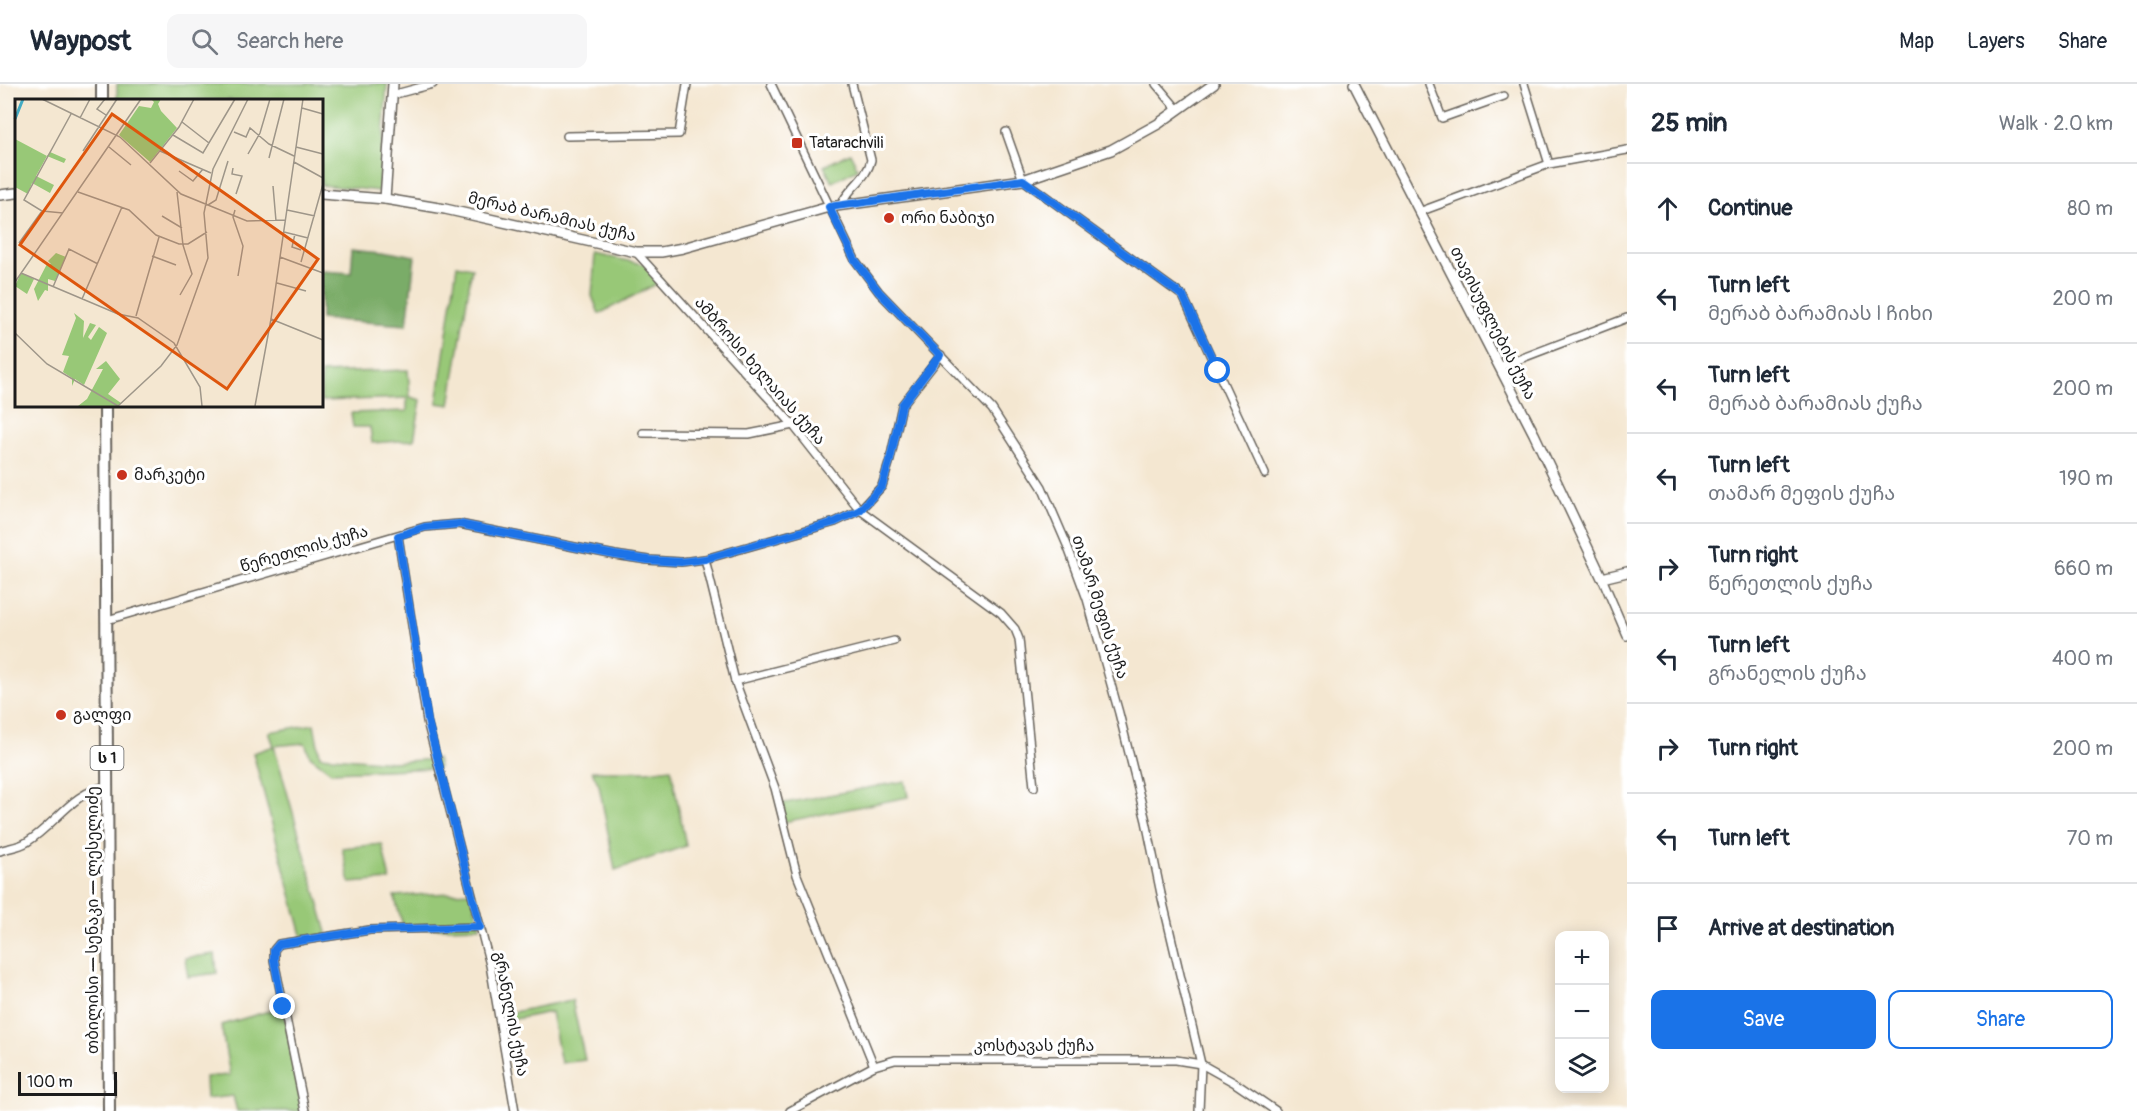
<!DOCTYPE html>
<meta charset="utf-8">
<style>
body{margin:0;font-family:Pangolin,"Noto Sans Georgian",sans-serif;background:#f6f6f7;color:#1f2937}
.controls{position:absolute;right:18px;bottom:18px;display:grid;overflow:hidden;border-radius:12px;box-shadow:0 3px 15px #0003}
.controls button{width:54px;height:54px;display:grid;place-items:center;padding:0;border:0;border-bottom:2px solid #e0e1e3;background:#fff;color:#1f2937;font:30px sans-serif}
.scale{position:absolute;left:18px;bottom:15px;width:99px;box-sizing:border-box;padding-left:6px;border:3px solid #1c1c1c;border-top:0;font-size:16px;line-height:21px;white-space:nowrap;color:#1c1c1c;-webkit-text-stroke:4px #fff;paint-order:stroke}
.stop{position:absolute;width:18px;height:18px;margin:-14px;border:4px solid #1a73e8;border-radius:50%;background:#fff}
.stop.end{background:#1a73e8;border-color:#fff;box-shadow:0 2px 6px #0008}
.list{margin:0;padding:0;list-style:none}
h2{display:flex;justify-content:space-between;align-items:center;height:78px;margin:0;padding:0 24px;font-size:26px}
h2 small{font-size:20px;font-weight:400;color:#747a83}
.list li{display:grid;grid-template-columns:39px 1fr auto;gap:18px;align-items:center;box-sizing:border-box;height:90px;padding:0 24px;border-top:2px solid #e0e1e3}
.list b{display:block;font-size:22px;white-space:nowrap}
.list p{margin:0;font-size:20px;white-space:nowrap;color:#747a83}
.list em{font-size:20px;font-style:normal;color:#747a83}
.actions{display:flex;gap:12px;padding:18px 24px}
.actions a{flex:1;padding:14px 0;border:2px solid #1a73e8;border-radius:12px;text-align:center;font-size:21px;color:#1a73e8}
.actions .main{background:#1a73e8;color:#fff}
.icon{flex:none;width:33px;height:33px;fill:none;stroke:currentColor;stroke-width:2;stroke-linecap:round;stroke-linejoin:round}
.map{position:relative;flex:none;width:1627px;height:1027px;overflow:hidden}
header{display:flex;align-items:center;gap:36px;box-sizing:border-box;height:84px;padding:0 30px;background:#fff;border-bottom:2px solid #e0e1e3}
header strong{font-size:28px}
nav{display:flex;gap:33px;margin-inline-start:auto;font-size:21px}
.search{width:420px;height:54px;background:#f6f6f7;display:flex;align-items:center;gap:15px;box-sizing:border-box;padding:0 21px;border-radius:12px;color:#747a83;font-size:22px}
main{display:flex}
aside{flex:1;background:#fff}
.map>svg:first-child{display:block}
.green{fill:#98c877;stroke:#5a724a;stroke-width:1.5}
.forest{fill:#7aac68;stroke:#4b6442;stroke-width:1.5}
.lines{fill:none;stroke-linecap:round;stroke-linejoin:round}
.minor-casing{stroke:#68635b;stroke-width:10}
.major-casing{stroke:#68635b;stroke-width:12}
.highway-casing{stroke:#68635b;stroke-width:14}
.minor{stroke:#fff;stroke-width:7}
.major{stroke:#fff;stroke-width:9}
.highway{stroke:#fff;stroke-width:10}
.route{stroke:#1a73e8;stroke-width:8}
.poi-dot{fill:#c8321e;stroke:#fff;stroke-width:2}
.labels{text-anchor:middle;dominant-baseline:central;stroke-width:6;stroke-linejoin:round;paint-order:stroke}
.shield{fill:#fff;stroke:#606060;stroke-width:1.5}
.shield-label{font-size:15px;font-weight:bold;fill:#1c1c1c}
.poi-label{font-size:16px;fill:#1c1c1c;stroke:#fff;text-anchor:start}
.street-label{font-size:16px;fill:#1c1c1c;stroke:#fff}
.inset-river{fill:none;stroke:#43abc3;stroke-width:3}
.inset-road{fill:none;stroke:#9e9689;stroke-width:1.5}
.view{fill:#de560d;fill-opacity:0.15;stroke:#de560d;stroke-width:3}
.inset-edge{fill:none;stroke:#1c1c1c;stroke-width:3}
</style>
<header>
<strong>Waypost</strong>
<div class="search"><svg class="icon" aria-label="search" viewBox="0 0 24 24"><circle cx="10" cy="10" r="6"/><path d="M15 15l6 6"/></svg>Search here</div>
<nav><a>Map</a><a>Layers</a><a>Share</a></nav>
</header>
<main>
<div class="map">
<svg width="1627" height="1027" viewBox="0 0 1627 1027">
<rect width="100%" height="100%" fill="#fff"/>
<filter id="ink" filterUnits="userSpaceOnUse"><feTurbulence type="fractalNoise" baseFrequency=".0167" numOctaves="2"/><feDisplacementMap in="SourceGraphic" scale="12" xChannelSelector="R" yChannelSelector="G"/><feConvolveMatrix kernelMatrix="1 2 1 2 8 2 1 2 1" color-interpolation-filters="sRGB"/></filter>
<filter id="wash" filterUnits="userSpaceOnUse"><feTurbulence type="fractalNoise" baseFrequency=".008" numOctaves="4" result="noise"/><feDisplacementMap in="SourceGraphic" scale="24" xChannelSelector="R" yChannelSelector="G"/><feGaussianBlur stdDeviation="1.35" result="paint"/><feColorMatrix in="noise" values="0 0 0 0 0 0 0 0 0 0 0 0 0 0 0 0 0 1.4 0 .05"/><feComposite in="paint" operator="in"/></filter>
<g filter="url(#wash)">
<rect width="100%" height="100%" fill="#f4e7d1"/>
<!-- green -->
<g class="green">
<path d="M 117,0 L 387,0 L 379,107 L 321,101 L 321,16 L 117,16 Z"/>
<path d="M 850,69 L 858,85 L 832,98 L 824,82 Z"/>
<path d="M 595,170 L 647,181 L 662,197 L 599,230 L 592,212 Z"/>
<path d="M 457,181 L 472,184 L 450,321 L 437,319 Z"/>
<path d="M 408,286 L 410,313 L 421,316 L 414,356 L 372,359 L 370,343 L 353,343 L 351,329 L 407,327 L 407,314 L 321,317 L 321,289 Z"/>
<path d="M 314,640 L 320,672 L 392,678 L 437,675 L 439,684 L 331,688 L 310,672 L 305,659 L 274,662 L 328,852 L 303,855 L 253,669 L 274,662 L 269,648 Z"/>
<path d="M 671,684 L 686,762 L 615,786 L 599,701 L 592,687 L 647,687 Z"/>
<path d="M 905,697 L 908,713 L 784,738 L 779,720 Z"/>
<path d="M 382,760 L 390,796 L 350,799 L 342,764 Z"/>
<path d="M 471,808 L 480,843 L 404,845 L 394,812 Z"/>
<path d="M 215,870 L 217,889 L 188,893 L 185,874 Z"/>
<path d="M 572,916 L 585,976 L 561,979 L 551,928 L 500,938 L 499,931 Z"/>
<path d="M 283,923 L 305,1027 L 237,1027 L 233,1012 L 206,1015 L 205,993 L 230,991 L 221,941 Z"/>
</g>
<!-- forest -->
<path class="forest" d="M 353,163 L 385,166 L 415,172 L 407,241 L 321,235 L 321,187 L 351,189 Z"/>
</g>
<g filter="url(#ink)">
<g class="lines">
<!-- minor casing -->
<g class="minor-casing">
<g id="minor">
<path d="M 771,0 L 855,176 L 879,208 L 992,325 L 1042,403 L 1067,461 L 1087,515 L 1119,629 L 1146,737 L 1161,810 L 1201,980 L 1199,1027"/>
<path d="M 1156,0 L 1178,26"/>
<path d="M 1429,0 L 1442,34 L 1504,12"/>
<path d="M 1524,0 L 1549,80"/>
<path d="M 392,11 L 433,0"/>
<path d="M 1006,48 L 1023,96 L 1183,212 L 1265,390"/>
<path d="M 567,52 L 679,50 L 687,0"/>
<path d="M 841,121 C 848,104 867,95 871,76 L 852,0"/>
<path d="M 1419,128 L 1549,80 L 1627,66"/>
<path d="M 636,168 L 793,341 L 860,426 L 1001,529 L 1015,545 L 1019,555 L 1034,703"/>
<path d="M 1499,283 L 1627,234"/>
<path d="M 643,349 L 749,350 L 793,341"/>
<path d="M 398,452 L 427,637 L 490,881 L 515,1027"/>
<path d="M 705,475 L 735,597 L 775,704 L 797,791 L 874,982"/>
<path d="M 1602,494 L 1627,552"/>
<path d="M 107,536 L 425,443 L 459,440 L 615,471 L 648,476 L 681,478 L 705,475 L 835,438 L 860,426 L 882,402 L 890,376 L 902,321 L 941,271"/>
<path d="M 735,597 L 894,557"/>
<path d="M 0,767 C 8,764 19,763 27,758 C 55,741 73,707 108,702"/>
<path d="M 305,1027 L 274,876 L 274,866 L 279,860 L 370,846 L 480,843"/>
<path d="M 790,1027 L 874,982 L 895,976 L 1176,976 L 1201,980 L 1235,999 L 1276,1027"/>
</g>
</g>
<!-- major casing -->
<g class="major-casing">
<g id="major">
<path d="M 1354,0 L 1534,350 L 1602,494 L 1627,488"/>
<path d="M 321,110 L 385,115 L 445,125 L 636,168 L 661,168 L 683,164 L 829,123 L 1023,96 L 1111,66 L 1158,40 L 1214,0"/>
<path d="M 0,111 L 16,109"/>
<path d="M 385,115 L 393,0"/>
</g>
</g>
<!-- highway casing -->
<g class="highway-casing">
<g id="highway">
<path d="M 102,0 L 102,16"/>
<path d="M 105,321 L 109,1027"/>
</g>
</g>
<!-- minor -->
<use href="#minor" class="minor"/>
<!-- major -->
<use href="#major" class="major"/>
<!-- highway -->
<use href="#highway" class="highway"/>
</g>
</g>
<g class="lines" filter="url(#ink)">
<!-- route -->
<path class="route" d="M 283,923 L 274,876 L 274,866 L 279,860 L 370,846 L 480,843 L 428,637 L 398,452 L 425,443 L 459,440 L 615,471 L 648,476 L 681,478 L 705,475 L 835,438 L 860,426 L 882,402 L 890,376 L 902,321 L 940,271 L 879,208 L 855,176 L 829,123 L 1023,96 L 1183,212 L 1218,287"/>
</g>
<!-- markers -->
<g class="poi-dot">
<rect x="791" y="53" width="12" height="12" rx="3"/>
<circle cx="889" cy="134" r="6"/>
<circle cx="122" cy="391" r="6"/>
<circle cx="61" cy="631" r="6"/>
</g>
<g class="labels">
<!-- shield labels -->
<rect class="shield" x="90.5" y="662" width="33" height="24" rx="4.5"/>
<g class="shield-label">
<text x="107" y="674">ს 1</text>
</g>
<!-- poi labels -->
<g class="poi-label">
<text x="809" y="59">Tatarachvili</text>
<text x="901" y="134">ორი ნაბიჯი</text>
<text x="134" y="391">მარკეტი</text>
<text x="73" y="631">გალფი</text>
</g>
<!-- street labels -->
<g class="street-label">
<text transform="translate(552 133) rotate(13)">მერაბ ბარამიას ქუჩა</text>
<text transform="translate(1493 239) rotate(63)">თავისუფლების ქუჩა</text>
<text transform="translate(760 287) rotate(49)">ამბროსი ხელაიას ქუჩა</text>
<text transform="translate(304 465) rotate(-16)">წერეთლის ქუჩა</text>
<text transform="translate(1100 523) rotate(72)">თამარ მეფის ქუჩა</text>
<text transform="translate(93 836) rotate(-90)">თბილისი — სენაკი — ლესელიძე</text>
<text transform="translate(511 930) rotate(79)">გრანელის ქუჩა</text>
<text x="1034" y="962">კოსტავას ქუჩა</text>
</g>
</g>
<!-- overview -->
<g transform="translate(15 15)">
<rect width="308" height="308" fill="#f4e7d1"/>
<path d="M 136,0 L 146,0 L 143,5 L 146,12 L 162,29 L 135,63 L 104,36 L 124,7 L 136,9 L 139,3 ZM 0,40 L 32,57 L 35,53 L 51,60 L 49,64 L 32,57 L 21,77 L 39,86 L 35,94 L 17,84 L 13,95 L 0,88 ZM 41,154 L 51,158 L 40,182 L 33,180 L 33,192 L 30,191 L 23,202 L 19,190 L 32,165 L 36,165 L 33,162 ZM 6,174 L 19,180 L 12,195 L 0,187 ZM 59,214 L 69,222 L 68,239 L 75,224 L 81,226 L 73,238 L 76,241 L 84,228 L 92,234 L 69,286 L 60,280 L 57,287 L 57,279 L 48,273 L 54,257 L 47,256 L 61,219 ZM 91,262 L 105,280 L 93,295 L 106,304 L 103,307 L 63,307 L 72,300 L 88,270 L 81,270 Z" fill="#98c877"/>
<path class="inset-river" d="M 0,20 L 8,0"/>
<path class="inset-road" d="M 27,0 L 105,38 L 166,95 L 232,122 L 271,121M 90,0 L 82,10 L 91,16M 288,0 L 256,220 L 308,241M 287,9 L 308,15M 65,19 L 75,0M 167,23 L 194,44M 219,33 L 231,38 L 235,29 L 254,45 L 279,57M 158,36 L 188,54 L 220,0M 94,48 L 116,66M 281,48 L 308,55M 68,52 L 102,0M 145,52 L 196,74M 233,55 L 245,34 L 255,0M 254,59 L 269,0M 279,63 L 308,79M 135,64 L 164,28 L 179,0M 218,69 L 217,75 L 227,77 L 221,95M 164,72 L 178,82 L 188,70M 258,87 L 261,122M 63,93 L 114,111 L 141,136 L 164,145 L 173,145 L 192,133M 162,93 L 168,146 L 177,175 L 165,196M 193,106 L 201,101 L 213,62M 220,111 L 218,118 L 228,147 L 223,177M 272,111 L 300,117M 27,112 L 48,114M 147,117 L 167,129M 269,133 L 293,139M 280,135 L 277,148 L 286,151M 4,144 L 27,112 L 9,101 L 56,15M 137,157 L 161,166M 265,158 L 308,174M 286,163 L 308,85M 6,174 L 103,215 L 123,219 L 159,244 L 185,288 L 187,307M 0,183 L 126,0M 262,184 L 291,192M 38,188 L 54,150 L 83,165M 67,200 L 107,108M 121,217 L 144,138M 0,234 L 32,265 L 103,307M 103,307 L 146,267 L 162,246 L 193,159 L 189,114 L 198,70 L 233,0M 240,307 L 256,220"/>
<path class="view" d="M 97,15 L 303,160 L 212,290 L 5,146 Z"/>
<rect width="308" height="308" class="inset-edge"/>
</g>
</svg>
<div class="controls">
<button>+</button>
<button>−</button>
<button><svg class="icon" aria-label="layers" viewBox="0 0 24 24"><path d="M12 4l9 5-9 5-9-5zM3 14l9 5 9-5"/></svg></button>
</div>
<div class="scale">100 m</div>
<div class="stop" style="left:1218px;top:287px"></div>
<div class="stop end" style="left:283px;top:923px"></div>
</div>
<aside>
<h2>25 min<small>Walk · 2.0 km</small></h2>
<ul class="list">
<li><svg class="icon" aria-label="ahead" viewBox="0 0 24 24"><path d="M12 20V5M6 11l6-6 6 6"/></svg><div><b>Continue</b></div><em>80 m</em></li>
<li><svg class="icon" aria-label="left" viewBox="0 0 24 24"><path d="M17 20v-9H6M10 6l-5 5 5 5"/></svg><div><b>Turn left</b><p>მერაბ ბარამიას I ჩიხი</p></div><em>200 m</em></li>
<li><svg class="icon" aria-label="left" viewBox="0 0 24 24"><path d="M17 20v-9H6M10 6l-5 5 5 5"/></svg><div><b>Turn left</b><p>მერაბ ბარამიას ქუჩა</p></div><em>200 m</em></li>
<li><svg class="icon" aria-label="left" viewBox="0 0 24 24"><path d="M17 20v-9H6M10 6l-5 5 5 5"/></svg><div><b>Turn left</b><p>თამარ მეფის ქუჩა</p></div><em>190 m</em></li>
<li><svg class="icon" aria-label="right" viewBox="0 0 24 24"><path d="M7 20v-9h11M14 6l5 5-5 5"/></svg><div><b>Turn right</b><p>წერეთლის ქუჩა</p></div><em>660 m</em></li>
<li><svg class="icon" aria-label="left" viewBox="0 0 24 24"><path d="M17 20v-9H6M10 6l-5 5 5 5"/></svg><div><b>Turn left</b><p>გრანელის ქუჩა</p></div><em>400 m</em></li>
<li><svg class="icon" aria-label="right" viewBox="0 0 24 24"><path d="M7 20v-9h11M14 6l5 5-5 5"/></svg><div><b>Turn right</b></div><em>200 m</em></li>
<li><svg class="icon" aria-label="left" viewBox="0 0 24 24"><path d="M17 20v-9H6M10 6l-5 5 5 5"/></svg><div><b>Turn left</b></div><em>70 m</em></li>
<li><svg class="icon" aria-label="arrive" viewBox="0 0 24 24"><path d="M6 21V4h12l-3 4 3 4H6"/></svg><div><b>Arrive at destination</b></div></li>
</ul>
<div class="actions"><a class="main">Save</a><a>Share</a></div>
</aside>
</main>
